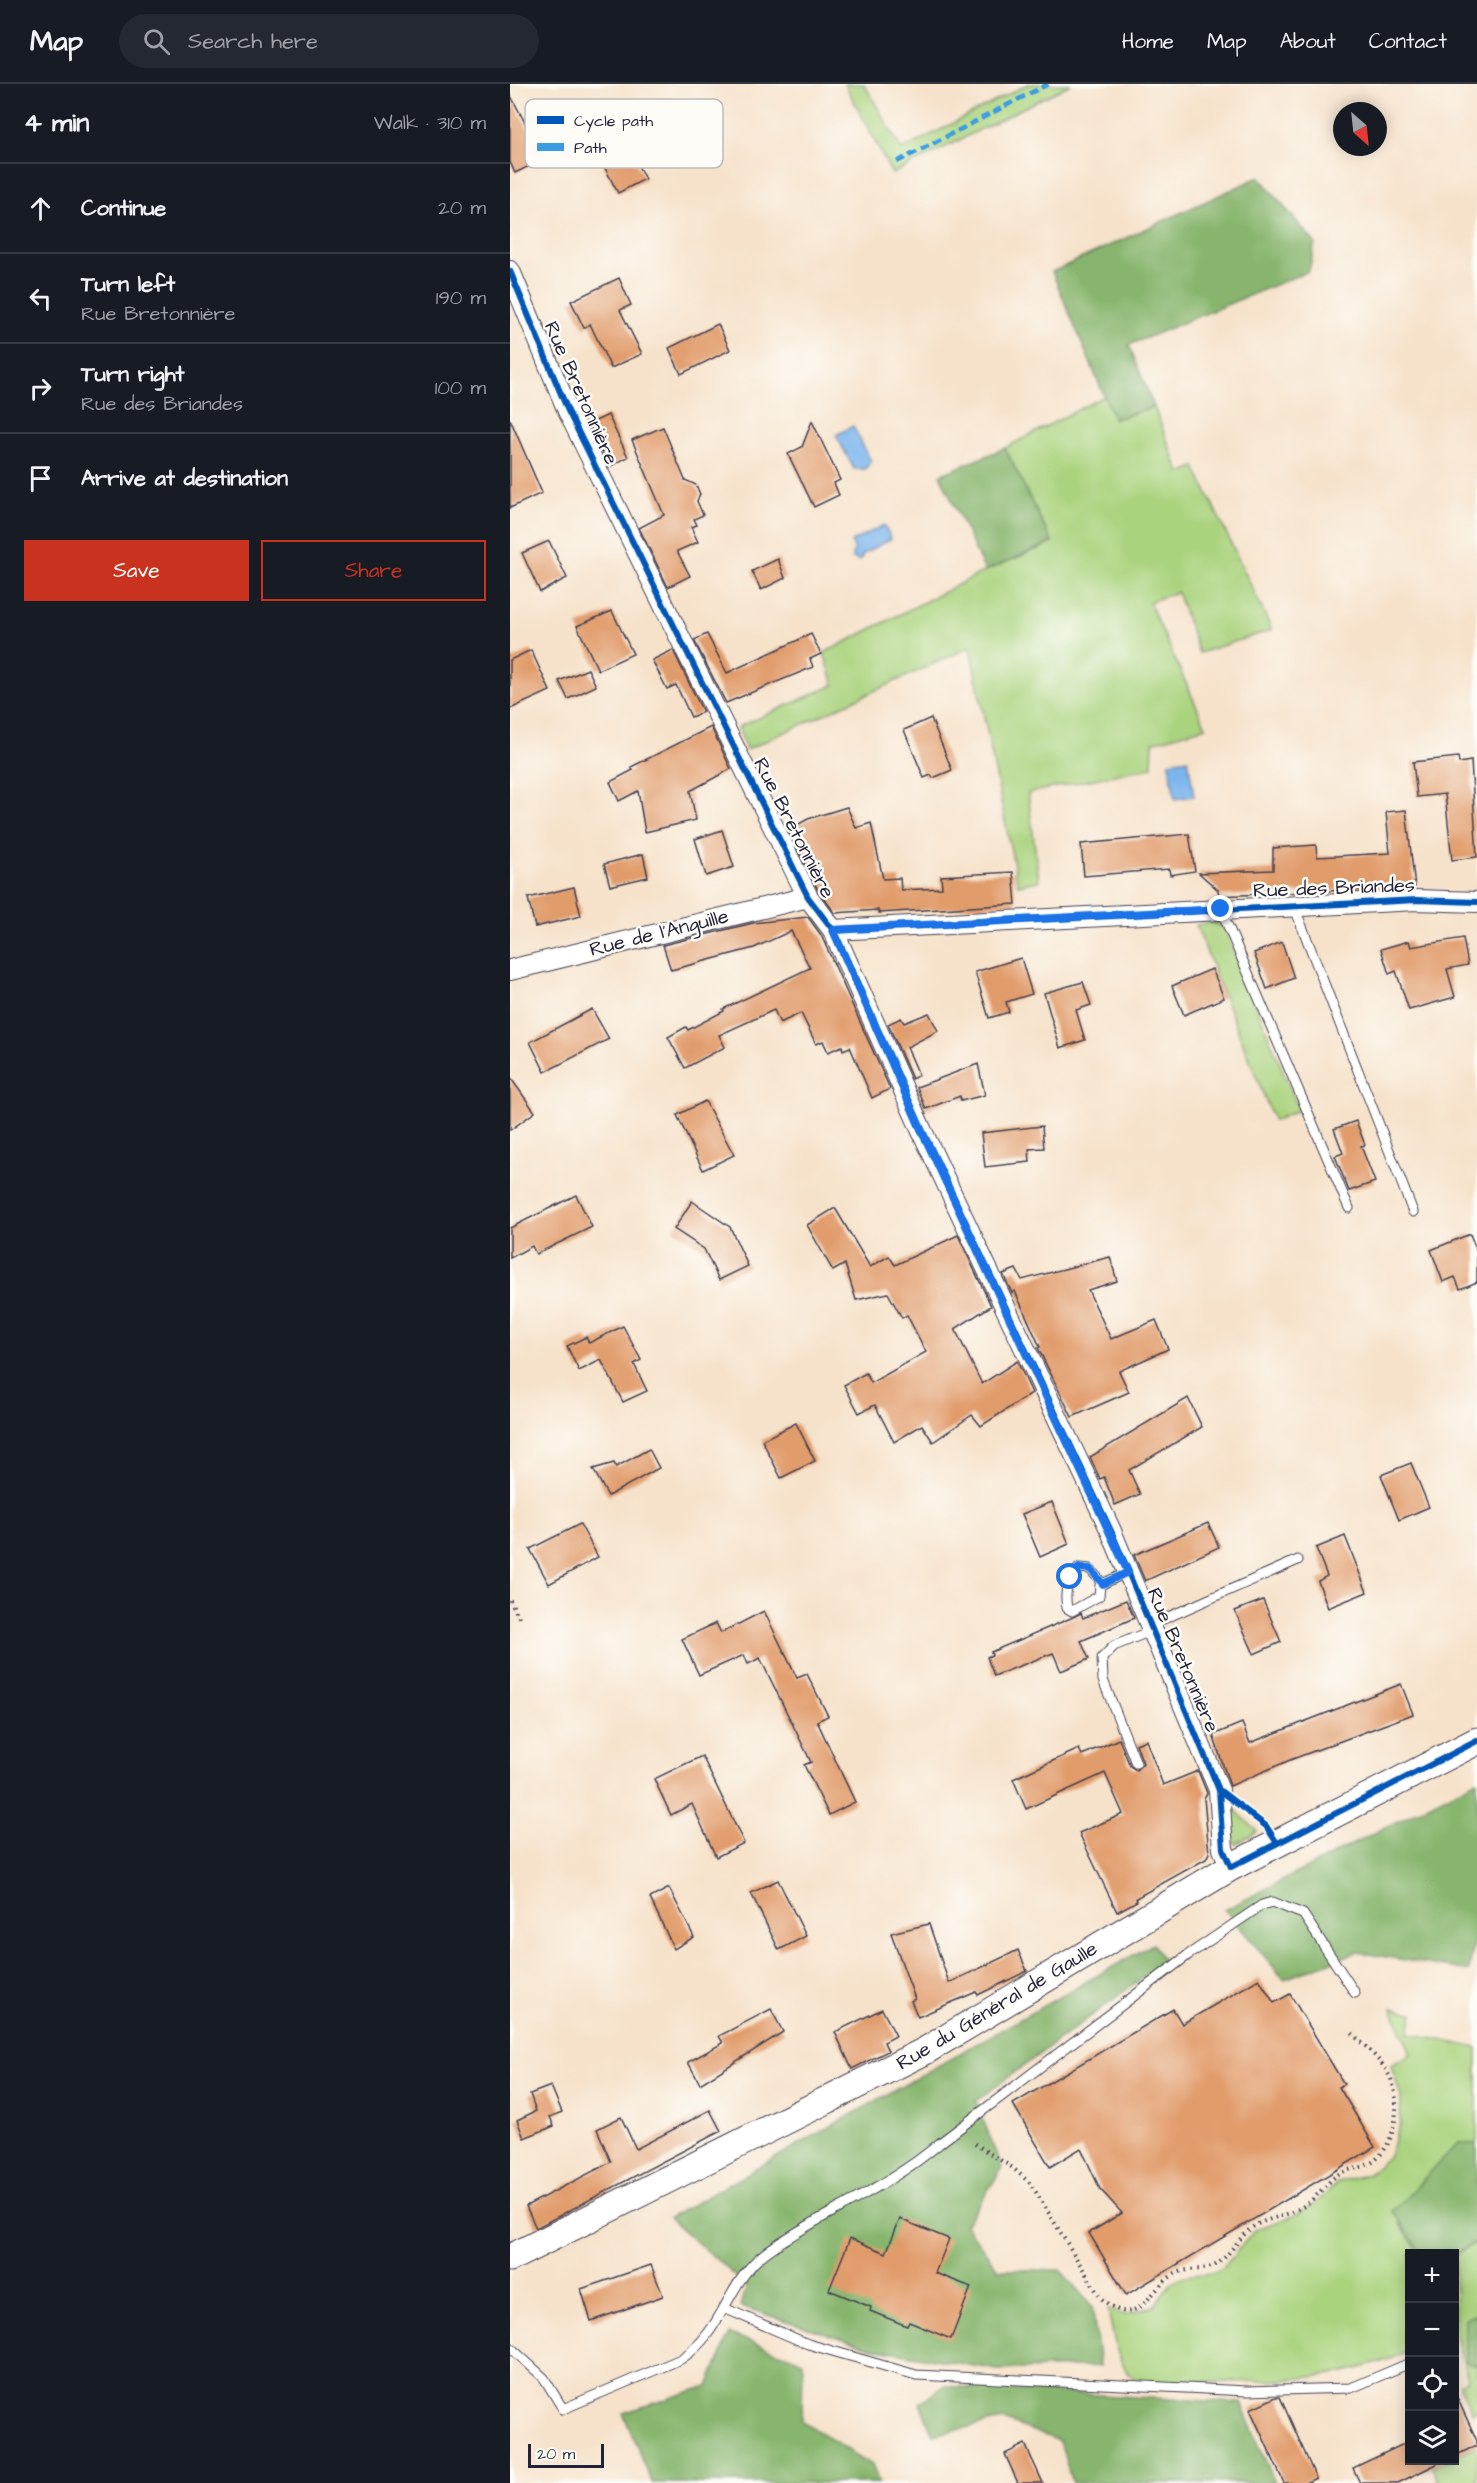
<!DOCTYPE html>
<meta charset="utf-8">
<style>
body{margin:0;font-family:"Architects Daughter",sans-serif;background:#242831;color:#f1f3f6}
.controls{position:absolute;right:18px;bottom:18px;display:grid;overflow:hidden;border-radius:0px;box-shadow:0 3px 15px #0003}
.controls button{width:54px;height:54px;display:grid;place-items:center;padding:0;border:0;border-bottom:2px solid #363941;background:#171b24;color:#f1f3f6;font:30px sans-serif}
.compass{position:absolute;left:823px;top:18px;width:54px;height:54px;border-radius:50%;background:#171b24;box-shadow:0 3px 15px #0003;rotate:153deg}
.scale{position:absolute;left:18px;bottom:15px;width:76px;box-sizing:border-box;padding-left:6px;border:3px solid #22223b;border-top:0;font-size:16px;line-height:21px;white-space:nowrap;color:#22223b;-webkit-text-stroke:4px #fdfcf7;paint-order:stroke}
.stop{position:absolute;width:18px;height:18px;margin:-14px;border:4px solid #1a73e8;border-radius:50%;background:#fff}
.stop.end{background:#1a73e8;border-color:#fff;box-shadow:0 2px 6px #0008}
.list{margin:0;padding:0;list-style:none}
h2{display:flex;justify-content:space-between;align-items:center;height:78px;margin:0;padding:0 24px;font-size:26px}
h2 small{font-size:20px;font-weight:400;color:#9ea1a6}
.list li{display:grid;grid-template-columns:39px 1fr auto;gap:18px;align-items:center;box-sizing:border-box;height:90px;padding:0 24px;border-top:2px solid #363941}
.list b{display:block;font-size:22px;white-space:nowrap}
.list p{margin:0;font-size:20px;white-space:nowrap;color:#9ea1a6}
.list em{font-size:20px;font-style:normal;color:#9ea1a6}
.actions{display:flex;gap:12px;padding:18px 24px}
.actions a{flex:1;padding:14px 0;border:2px solid #c8321e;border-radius:0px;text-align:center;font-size:21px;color:#c8321e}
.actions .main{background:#c8321e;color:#fff}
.icon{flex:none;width:33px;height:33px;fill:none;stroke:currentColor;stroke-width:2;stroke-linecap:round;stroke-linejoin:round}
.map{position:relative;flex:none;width:967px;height:2399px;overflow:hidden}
header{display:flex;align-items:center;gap:36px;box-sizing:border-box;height:84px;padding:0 30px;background:#171b24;border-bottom:2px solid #363941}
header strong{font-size:28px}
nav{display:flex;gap:33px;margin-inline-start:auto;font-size:21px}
.search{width:420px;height:54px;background:#242831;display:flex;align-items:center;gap:15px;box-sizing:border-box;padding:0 21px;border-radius:33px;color:#9ea1a6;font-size:22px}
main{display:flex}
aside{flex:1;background:#171b24}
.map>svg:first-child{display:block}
.green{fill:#aad37e;stroke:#667a5c;stroke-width:1.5}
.forest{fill:#87b56d;stroke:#546c54;stroke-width:1.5}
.water{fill:#7bb6ed;stroke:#4e6c94;stroke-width:1.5}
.building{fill:#e19c6c}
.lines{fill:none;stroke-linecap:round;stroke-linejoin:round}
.lane-casing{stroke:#423f50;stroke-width:11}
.street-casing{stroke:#423f50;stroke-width:22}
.secondary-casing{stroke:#423f50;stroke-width:29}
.path{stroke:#423f50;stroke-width:4;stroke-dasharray:1.5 4.5;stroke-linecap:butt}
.lane{stroke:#fff;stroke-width:9}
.street{stroke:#fff;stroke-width:20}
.secondary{stroke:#fff;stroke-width:27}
.quiet{stroke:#3c9ce2;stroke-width:4.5;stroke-dasharray:9 4.5;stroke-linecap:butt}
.cycleway-casing{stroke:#fdfcf7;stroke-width:10}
.cycleway{stroke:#0057b8;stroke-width:6}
.route{stroke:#1a73e8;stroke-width:8}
.labels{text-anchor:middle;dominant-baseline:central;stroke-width:5;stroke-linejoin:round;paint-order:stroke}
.street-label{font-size:20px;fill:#22223b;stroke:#fdfcf7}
.key{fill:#fdfcf7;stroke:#bbbbbf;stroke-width:1.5}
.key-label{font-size:16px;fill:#22223b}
</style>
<header>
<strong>Map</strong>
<div class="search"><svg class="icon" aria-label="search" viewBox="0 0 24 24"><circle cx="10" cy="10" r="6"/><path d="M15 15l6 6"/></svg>Search here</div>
<nav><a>Home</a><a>Map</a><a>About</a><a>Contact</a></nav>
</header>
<main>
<aside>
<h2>4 min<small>Walk · 310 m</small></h2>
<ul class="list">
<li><svg class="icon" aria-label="ahead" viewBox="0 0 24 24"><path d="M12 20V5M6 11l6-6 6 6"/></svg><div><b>Continue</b></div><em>20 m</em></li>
<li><svg class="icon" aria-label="left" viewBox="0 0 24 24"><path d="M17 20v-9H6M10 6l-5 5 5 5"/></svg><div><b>Turn left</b><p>Rue Bretonnière</p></div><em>190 m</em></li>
<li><svg class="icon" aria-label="right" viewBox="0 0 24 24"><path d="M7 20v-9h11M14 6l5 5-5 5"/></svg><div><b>Turn right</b><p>Rue des Briandes</p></div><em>100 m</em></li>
<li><svg class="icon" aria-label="arrive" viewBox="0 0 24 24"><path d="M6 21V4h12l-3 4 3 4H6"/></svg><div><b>Arrive at destination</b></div></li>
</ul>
<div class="actions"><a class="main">Save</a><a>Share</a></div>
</aside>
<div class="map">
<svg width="967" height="2399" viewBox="0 0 967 2399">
<rect width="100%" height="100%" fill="#fdfcf7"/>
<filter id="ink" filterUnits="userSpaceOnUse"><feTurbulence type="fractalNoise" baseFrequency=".0167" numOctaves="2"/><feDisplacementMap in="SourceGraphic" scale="12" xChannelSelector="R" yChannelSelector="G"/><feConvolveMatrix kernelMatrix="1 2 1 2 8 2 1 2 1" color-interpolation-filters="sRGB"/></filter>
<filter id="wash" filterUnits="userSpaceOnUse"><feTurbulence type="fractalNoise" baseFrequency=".008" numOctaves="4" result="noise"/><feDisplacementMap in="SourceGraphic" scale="24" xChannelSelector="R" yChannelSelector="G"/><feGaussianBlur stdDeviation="1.35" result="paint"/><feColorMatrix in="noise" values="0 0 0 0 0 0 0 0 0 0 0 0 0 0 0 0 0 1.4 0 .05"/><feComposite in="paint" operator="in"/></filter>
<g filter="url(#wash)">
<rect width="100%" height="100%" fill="#f6e2ca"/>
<!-- green -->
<g class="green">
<path d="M 335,0 L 354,0 L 392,66 L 518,0 L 561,0 L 382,90 Z"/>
<path d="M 596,311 L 605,335 L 644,323 L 670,389 L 685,383 L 762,546 L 689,569 L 667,508 L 639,518 L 696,643 L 643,658 L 642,683 L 518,709 L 529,797 L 508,801 L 460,563 L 236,666 L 228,643 L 324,601 L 314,569 L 475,487 L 542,459 L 495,364 Z"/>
<path d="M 711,836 L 789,1026 L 764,1037 L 686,841 Z"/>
<path d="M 726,1727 L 747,1747 L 726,1760 L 722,1756 L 723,1728 Z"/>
<path d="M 882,1924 L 903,1929 L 899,1949 L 967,1964 L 967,2060 L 948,2059 L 889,2139 L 910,2169 L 900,2170 L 899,2267 C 833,2298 745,2299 673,2298 C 661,2298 642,2301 631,2297 C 606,2288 603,2248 598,2225 L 615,2231 L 644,2222 L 662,2198 L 674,2192 L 702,2189 L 713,2184 L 745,2146 L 788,2130 L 803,2122 L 828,2098 L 858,2090 L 869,2081 L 879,2072 L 890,2039 L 891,2013 L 881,1981 L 901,1970 Z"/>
<path d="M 967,2157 L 967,2230 L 955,2235 L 956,2277 L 967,2281 L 967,2327 L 962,2329 L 949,2300 L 958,2295 L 945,2249 L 945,2171 Z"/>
<path d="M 967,2361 L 967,2399 L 929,2399 L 922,2383 L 935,2377 L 944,2376 L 945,2372 Z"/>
</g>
<!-- forest -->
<g class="forest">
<path d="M 749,93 L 805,159 L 799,187 L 619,261 L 644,323 L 604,335 L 542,188 Z"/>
<path d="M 495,364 L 542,458 L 475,487 L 430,391 Z"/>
<path d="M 967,1696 L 967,1840 L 959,1887 L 847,1868 L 774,1895 L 715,1826 Z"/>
<path d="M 643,1860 L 654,1878 L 466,2017 L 492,2085 L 455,2141 L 489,2186 L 550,2186 L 582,2222 L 590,2282 L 487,2286 L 362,2264 L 230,2222 L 237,2202 L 159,2134 Z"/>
<path d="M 948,2059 L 967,2060 L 967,2157 L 945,2171 L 910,2169 L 883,2127 Z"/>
<path d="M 967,2230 L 967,2281 L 956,2277 L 955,2235 Z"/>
<path d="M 220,2250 L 293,2277 L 292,2337 L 362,2381 L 369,2399 L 142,2399 L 113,2329 L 198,2302 Z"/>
<path d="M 434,2302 L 731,2319 L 765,2399 L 562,2399 L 550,2357 L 493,2336 L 423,2351 L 410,2319 Z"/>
</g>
<!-- water -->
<g class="water">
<path d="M 343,342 L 361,377 L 355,385 L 344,385 L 326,351 Z"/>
<path d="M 374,441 L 381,455 L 353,470 L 350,477 L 343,474 L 342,470 L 345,466 L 341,458 Z"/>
<path d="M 678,675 L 684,712 L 665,715 L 659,678 Z"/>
</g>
<g id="blocks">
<!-- building -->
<g class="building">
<path d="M 0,10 L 34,75 L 5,89 L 0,78 Z"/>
<path d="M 112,52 L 135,95 L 108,109 L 85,65 Z"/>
<path d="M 109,194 L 121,221 L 110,226 L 132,270 L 101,284 L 80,240 L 74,244 L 61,217 Z"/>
<path d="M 208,240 L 220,266 L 171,290 L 159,264 Z"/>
<path d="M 98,331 L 118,373 L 99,383 L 79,340 Z"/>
<path d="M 0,335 L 32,409 L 0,424 Z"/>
<path d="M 302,337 L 330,396 L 324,399 L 329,411 L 304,423 L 278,370 L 292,363 Z"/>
<path d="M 153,343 L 175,396 L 186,401 L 190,410 L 187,417 L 193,431 L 184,435 L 187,441 L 181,443 L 188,458 L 167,467 L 180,492 L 158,503 L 129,444 L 154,431 L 122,356 Z"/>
<path d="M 39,457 L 57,494 L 30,508 L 12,469 Z"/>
<path d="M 268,475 L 275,494 L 251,506 L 242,487 Z"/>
<path d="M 102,527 L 123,570 L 88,586 L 67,542 Z"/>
<path d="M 197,550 L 217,589 L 301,550 L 311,570 L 300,575 L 303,583 L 216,619 L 184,556 Z"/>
<path d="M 21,566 L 40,607 L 0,625 L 0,576 Z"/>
<path d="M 163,566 L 193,628 L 181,633 L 166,601 L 157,605 L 142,576 Z"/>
<path d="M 78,585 L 86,602 L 58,615 L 49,597 Z"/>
<path d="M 421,634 L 442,686 L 423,694 L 421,691 L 414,694 L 394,646 Z"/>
<path d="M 201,643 L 221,685 L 180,707 L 186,736 L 135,748 L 128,707 L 109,717 L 100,698 L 123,686 L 121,683 Z"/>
<path d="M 948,673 L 949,679 L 961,677 L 967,773 L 942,776 L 935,710 L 907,713 L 903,678 Z"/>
<path d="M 337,723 L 346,744 L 361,739 L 373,795 L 390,794 L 391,806 L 432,804 L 431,792 L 503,788 L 506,820 L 369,829 L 368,826 L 325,829 L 309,808 L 278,746 L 298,735 Z"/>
<path d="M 896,726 L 905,803 L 709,812 L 708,806 L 689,789 L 763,786 L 763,764 L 806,761 L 807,773 L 880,769 L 876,728 Z"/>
<path d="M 212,746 L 224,783 L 196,792 L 185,755 Z"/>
<path d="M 679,750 L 685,787 L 660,791 L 659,785 L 574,792 L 571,760 Z"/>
<path d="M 133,770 L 138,793 L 100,802 L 94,780 Z"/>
<path d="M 64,803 L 71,832 L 25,843 L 18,814 Z"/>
<path d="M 298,833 L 311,851 L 380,1005 L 362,1014 L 340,963 L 333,966 L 332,962 L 318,968 L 313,957 L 306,960 L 291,929 L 270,939 L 264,926 L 209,951 L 215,963 L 175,984 L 158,953 L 176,943 L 178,946 L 214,927 L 213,925 L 300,884 L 281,847 L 244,864 L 161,886 L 153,861 L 243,839 Z"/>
<path d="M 953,854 L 958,881 L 937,885 L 945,913 L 899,926 L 886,887 L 879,890 L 871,865 L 899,857 L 901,863 Z"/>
<path d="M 772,858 L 784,894 L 757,905 L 744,869 Z"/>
<path d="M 511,874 L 522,910 L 496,918 L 499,928 L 479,934 L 465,888 Z"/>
<path d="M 702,885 L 714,914 L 674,931 L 662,902 Z"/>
<path d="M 573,898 L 581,921 L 566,926 L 575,956 L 550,964 L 534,909 Z"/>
<path d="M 82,925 L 99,955 L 35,988 L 20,958 Z"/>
<path d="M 419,929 L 428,947 L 397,963 L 409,991 L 402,995 L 378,940 L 391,934 L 394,939 Z"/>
<path d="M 468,980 L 475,1011 L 451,1017 L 450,1012 L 416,1025 L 407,1003 Z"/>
<path d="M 0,993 L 25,1028 L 0,1046 Z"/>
<path d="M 195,1017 L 224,1071 L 193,1086 L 167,1031 Z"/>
<path d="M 846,1037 L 855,1061 L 851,1062 L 865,1098 L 839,1107 L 825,1072 L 833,1069 L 824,1045 Z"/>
<path d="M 532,1042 L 534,1064 L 519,1065 L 520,1078 L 475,1083 L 471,1049 Z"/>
<path d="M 66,1111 L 82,1143 L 26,1170 L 22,1162 L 0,1174 L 0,1144 Z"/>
<path d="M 182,1117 L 220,1143 L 238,1182 L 209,1196 L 194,1165 L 164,1145 Z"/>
<path d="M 325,1124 L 360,1183 L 379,1172 L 385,1181 L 448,1151 L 481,1222 L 445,1245 L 472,1300 L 507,1277 L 522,1309 L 471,1342 L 462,1331 L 423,1358 L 412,1341 L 384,1358 L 365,1321 L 349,1329 L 334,1301 L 356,1289 L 361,1299 L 416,1268 L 397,1231 L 392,1234 L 378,1209 L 346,1216 L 335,1180 L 323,1187 L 297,1141 Z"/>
<path d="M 960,1150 L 967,1168 L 967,1198 L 950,1205 L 945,1193 L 933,1198 L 921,1166 Z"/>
<path d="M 600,1173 L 607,1197 L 578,1206 L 601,1255 L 646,1236 L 658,1265 L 609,1287 L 619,1308 L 562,1333 L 528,1264 L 530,1263 L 505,1207 L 502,1209 L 493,1190 L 506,1185 L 512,1196 Z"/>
<path d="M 113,1242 L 131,1276 L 124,1280 L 137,1307 L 113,1318 L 91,1276 L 69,1287 L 57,1262 L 76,1253 L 79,1259 Z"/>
<path d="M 678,1314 L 692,1343 L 619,1386 L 630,1410 L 605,1421 L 594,1393 L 590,1395 L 580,1373 Z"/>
<path d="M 286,1339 L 305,1377 L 271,1394 L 252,1356 Z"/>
<path d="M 139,1365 L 149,1384 L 98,1412 L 83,1385 L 104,1379 L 106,1383 Z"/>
<path d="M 901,1379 L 919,1423 L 889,1436 L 871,1391 Z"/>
<path d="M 542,1418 L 559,1460 L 530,1473 L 512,1430 Z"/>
<path d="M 698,1439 L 709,1463 L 635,1497 L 624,1471 Z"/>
<path d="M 70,1440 L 88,1473 L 39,1500 L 20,1465 Z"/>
<path d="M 835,1452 L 857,1508 L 818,1524 L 808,1497 L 817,1492 L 806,1464 Z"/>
<path d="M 616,1516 L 624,1534 L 571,1557 L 579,1575 L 551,1587 L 543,1569 L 484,1592 L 477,1573 L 482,1571 L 481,1568 L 561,1534 L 571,1529 L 573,1534 Z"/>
<path d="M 753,1516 L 771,1558 L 744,1570 L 725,1527 Z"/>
<path d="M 254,1527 L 287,1594 L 297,1590 L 318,1632 L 307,1637 L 345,1718 L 319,1731 L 294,1681 L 301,1678 L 250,1574 L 238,1580 L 234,1571 L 189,1591 L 172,1555 L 206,1539 L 211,1549 Z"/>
<path d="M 891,1600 L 903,1630 L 780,1676 L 720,1702 L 703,1651 L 732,1639 L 740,1659 Z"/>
<path d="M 609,1655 L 620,1682 L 626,1686 L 633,1679 L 626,1660 L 636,1656 L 653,1701 L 688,1687 L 697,1709 L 694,1714 L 699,1769 L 696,1775 L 626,1814 L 627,1817 L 607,1828 L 569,1749 L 613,1730 L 595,1689 L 516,1725 L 503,1695 L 569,1665 L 572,1671 Z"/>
<path d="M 192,1672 L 234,1759 L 206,1773 L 182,1720 L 161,1731 L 144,1695 Z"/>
<path d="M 268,1796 L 296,1852 L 269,1866 L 241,1809 Z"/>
<path d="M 159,1804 L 184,1853 L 164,1865 L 140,1814 Z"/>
<path d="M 419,1840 L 439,1899 L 508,1866 L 517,1887 L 468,1911 L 466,1908 L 408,1933 L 401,1917 L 405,1915 L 381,1849 Z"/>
<path d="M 749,1895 L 764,1919 L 780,1910 L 834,2000 L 829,2003 L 865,2063 L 616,2211 L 579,2149 L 612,2129 L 590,2105 L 571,2064 L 540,2083 L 503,2020 L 663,1925 L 672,1940 Z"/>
<path d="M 261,1925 L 273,1948 L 190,2000 L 178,1978 L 213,1959 L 209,1952 Z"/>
<path d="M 372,1925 L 386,1952 L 374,1958 L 378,1967 L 342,1985 L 325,1948 Z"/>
<path d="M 41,2002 L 52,2028 L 40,2033 L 44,2042 L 14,2054 L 7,2036 L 26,2027 L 20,2010 Z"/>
<path d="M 200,2026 L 211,2047 L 26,2144 L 16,2122 L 101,2078 L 87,2045 L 111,2033 L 126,2065 Z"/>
<path d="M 390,2135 L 439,2155 L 425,2189 L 461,2203 L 441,2255 L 399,2238 L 397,2242 L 360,2227 L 361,2223 L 319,2206 L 340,2154 L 376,2169 Z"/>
<path d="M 141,2181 L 153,2212 L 81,2237 L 71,2205 Z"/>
<path d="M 945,2309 L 967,2357 L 967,2361 L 945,2372 Z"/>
<path d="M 766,2313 L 770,2313 L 806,2394 L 795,2399 L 774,2399 L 740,2325 Z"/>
<path d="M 900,2357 L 900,2376 L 935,2376 L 888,2399 L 850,2399 L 843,2384 Z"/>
<path d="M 515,2360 L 533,2399 L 508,2399 L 495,2370 Z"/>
</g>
</g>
</g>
<g filter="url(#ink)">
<use href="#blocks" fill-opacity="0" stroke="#423f50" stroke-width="1.5"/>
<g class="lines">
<!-- lane casing -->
<g class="lane-casing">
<g id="lane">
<path d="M 784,822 L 903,1128"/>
<path d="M 711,826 L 839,1124"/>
<path d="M 593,1500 L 580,1485 L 569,1484 C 557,1495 554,1507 557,1524 L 562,1527 L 589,1512 L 590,1501 L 618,1488"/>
<path d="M 640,1541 L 788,1476"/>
<path d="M 626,1679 L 593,1596 L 592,1574 L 604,1562 L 643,1546"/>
<path d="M 214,2224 L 298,2260 L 406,2291 L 737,2307 L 841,2304 L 900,2279"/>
<path d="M 0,2263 L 34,2294 L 53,2325 L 171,2275 C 212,2248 215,2206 248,2175 C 265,2159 287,2149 306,2137 C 349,2113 393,2091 430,2059 L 678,1871 L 752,1821 L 762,1818 L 793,1830 L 845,1909"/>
</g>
</g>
<!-- street casing -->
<g class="street-casing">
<g id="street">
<path d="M 0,187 L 58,327 L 298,813 L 323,846 L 411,1045 L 601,1447 L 709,1706 L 713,1765 L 721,1783"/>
<path d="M 323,846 L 907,816 L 967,818"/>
<path d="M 0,886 L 298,813"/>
</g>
</g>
<!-- secondary casing -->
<g class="secondary-casing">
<path id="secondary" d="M 0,2174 L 415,1967 L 721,1783 L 967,1657"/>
</g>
<!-- path -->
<g class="path">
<path d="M 0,1516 L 10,1535"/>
<path d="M 465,2060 L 503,2084 L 521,2100 L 590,2213 C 630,2252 639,2201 667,2189 C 680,2183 696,2188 707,2180 C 723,2169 731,2147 750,2139 C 764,2133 779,2131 792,2123 C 806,2115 814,2101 826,2092 C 837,2083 852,2086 864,2077 C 886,2060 892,2018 880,1993 C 872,1976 853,1961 841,1948"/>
</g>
<!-- lane -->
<use href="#lane" class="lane"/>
<!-- street -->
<use href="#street" class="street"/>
<!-- secondary -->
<use href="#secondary" class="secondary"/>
<!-- quiet -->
<path class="quiet" d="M 387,78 L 538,0"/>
<!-- cycleway casing -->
<g class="cycleway-casing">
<g id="cycleway">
<path d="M 0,187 L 58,327 L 298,813 L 323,846 L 411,1045 L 601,1447 L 709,1706 L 713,1765 L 721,1783 L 967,1657"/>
<path d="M 323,846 L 907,816 L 967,818"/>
<path d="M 709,1706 L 756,1742 L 767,1759"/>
</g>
</g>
<!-- cycleway -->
<use href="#cycleway" class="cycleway"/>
</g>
</g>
<g class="lines" filter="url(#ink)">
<!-- route -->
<path class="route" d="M 560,1493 L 569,1484 L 580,1485 L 593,1500 L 618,1488 L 411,1045 L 323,846 L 711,825"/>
</g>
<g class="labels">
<!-- street labels -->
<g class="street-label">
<text transform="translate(71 309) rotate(66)">Rue Bretonnière</text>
<text transform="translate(284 744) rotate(63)">Rue Bretonnière</text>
<text transform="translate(824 804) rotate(-2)">Rue des Briandes</text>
<text transform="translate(149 849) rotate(-14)">Rue de l'Anguille</text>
<text transform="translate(673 1576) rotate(67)">Rue Bretonnière</text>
<text transform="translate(487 1922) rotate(-31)">Rue du Général de Gaulle</text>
</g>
</g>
<!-- legend -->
<rect x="15" y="15" width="198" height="69" rx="9" class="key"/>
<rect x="27" y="32" width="27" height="8" fill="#0057b8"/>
<rect x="27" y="59" width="27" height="8" fill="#3c9ce2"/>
<g class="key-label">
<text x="64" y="42">Cycle path</text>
<text x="64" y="69">Path</text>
</g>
</svg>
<div class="controls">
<button>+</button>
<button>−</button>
<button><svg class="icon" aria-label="locate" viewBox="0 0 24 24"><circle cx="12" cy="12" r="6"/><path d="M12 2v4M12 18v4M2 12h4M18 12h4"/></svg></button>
<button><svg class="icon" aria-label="layers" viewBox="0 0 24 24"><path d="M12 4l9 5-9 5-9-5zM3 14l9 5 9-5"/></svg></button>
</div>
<svg class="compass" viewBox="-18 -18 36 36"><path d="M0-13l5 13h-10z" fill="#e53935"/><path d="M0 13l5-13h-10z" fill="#9ea1a6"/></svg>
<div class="scale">20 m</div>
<div class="stop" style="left:560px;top:1493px"></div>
<div class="stop end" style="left:711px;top:825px"></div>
</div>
</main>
